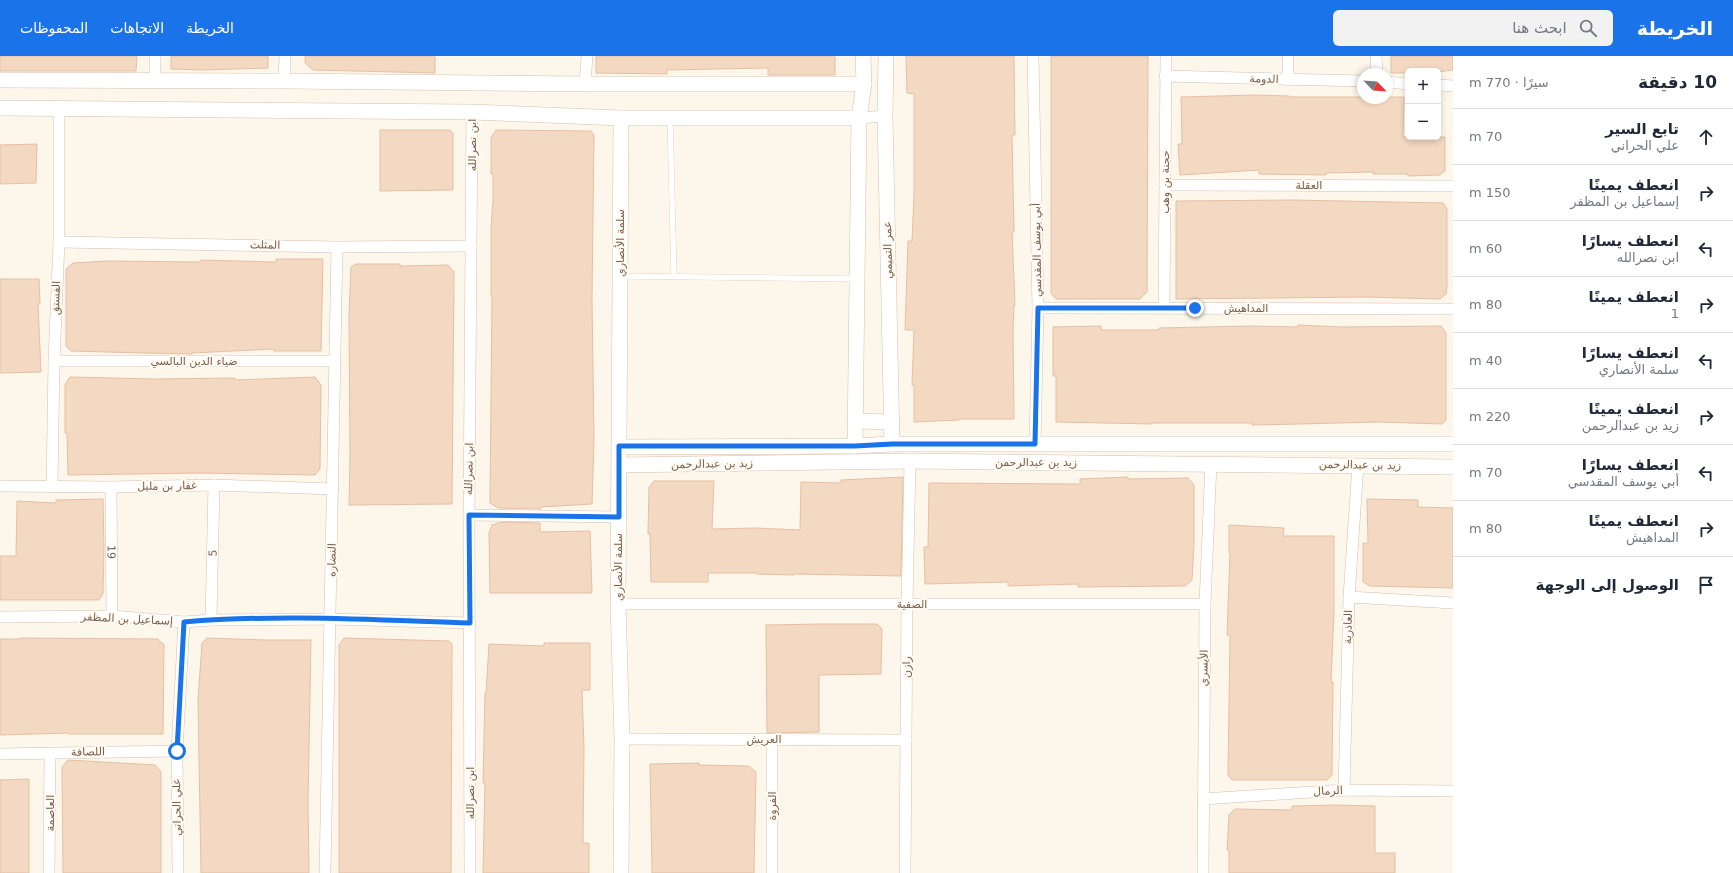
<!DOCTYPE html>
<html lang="ar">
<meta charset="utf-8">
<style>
body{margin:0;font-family:"DejaVu Sans",Cairo,sans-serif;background:#f2f2f3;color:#1f2937;direction:rtl}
.controls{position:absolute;right:12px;top:12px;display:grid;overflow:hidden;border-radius:6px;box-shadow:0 2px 6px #0003}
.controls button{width:36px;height:36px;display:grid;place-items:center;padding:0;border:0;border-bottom:1px solid #e0e1e3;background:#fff;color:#1f2937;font:20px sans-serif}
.compass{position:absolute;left:1357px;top:12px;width:36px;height:36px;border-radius:50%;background:#fff;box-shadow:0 2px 6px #0003;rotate:115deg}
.stop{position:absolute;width:12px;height:12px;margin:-9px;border:3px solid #1a73e8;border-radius:50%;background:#fff}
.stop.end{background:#1a73e8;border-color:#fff;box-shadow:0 1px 4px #0008}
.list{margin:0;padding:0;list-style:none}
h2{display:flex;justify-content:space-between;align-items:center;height:52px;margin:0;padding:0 16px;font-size:17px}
h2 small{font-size:13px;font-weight:400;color:#747a83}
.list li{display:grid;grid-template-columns:26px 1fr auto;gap:12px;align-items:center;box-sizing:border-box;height:56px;padding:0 16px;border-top:1px solid #e0e1e3}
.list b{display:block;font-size:15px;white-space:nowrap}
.list p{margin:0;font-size:13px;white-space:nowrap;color:#747a83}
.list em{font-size:13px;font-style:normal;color:#747a83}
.icon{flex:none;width:22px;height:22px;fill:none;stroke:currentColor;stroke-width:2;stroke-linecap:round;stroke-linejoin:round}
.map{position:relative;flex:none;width:1453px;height:817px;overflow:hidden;direction:ltr}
header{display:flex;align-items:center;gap:24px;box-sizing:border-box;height:56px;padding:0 20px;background:#1a73e8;color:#fff}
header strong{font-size:19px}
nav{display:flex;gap:22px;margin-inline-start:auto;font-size:14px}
.search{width:280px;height:36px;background:#f2f2f3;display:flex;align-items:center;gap:10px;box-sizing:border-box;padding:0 14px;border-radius:6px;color:#747a83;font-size:15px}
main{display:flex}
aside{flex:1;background:#fff}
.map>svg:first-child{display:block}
.building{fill:#f3d8c2;stroke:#e6bfa2}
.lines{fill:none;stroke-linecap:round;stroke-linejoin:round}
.lane-casing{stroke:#d1c0af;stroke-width:6}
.street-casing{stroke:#d1c0af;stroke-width:12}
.secondary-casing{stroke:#d4c0ad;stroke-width:16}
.lane{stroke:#fff;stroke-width:5.5}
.street{stroke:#fff;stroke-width:11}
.secondary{stroke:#fff;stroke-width:15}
.route{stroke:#1a73e8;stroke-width:5}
.labels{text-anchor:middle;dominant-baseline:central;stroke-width:4;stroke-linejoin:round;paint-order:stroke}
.street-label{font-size:11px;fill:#7a5f4c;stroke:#fffaf2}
</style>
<header>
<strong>الخريطة</strong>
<div class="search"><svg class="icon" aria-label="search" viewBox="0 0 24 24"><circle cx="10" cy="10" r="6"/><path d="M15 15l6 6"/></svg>ابحث هنا</div>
<nav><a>الخريطة</a><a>الاتجاهات</a><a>المحفوظات</a></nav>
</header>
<main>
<aside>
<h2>10 دقيقة<small>سيرًا · 770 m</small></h2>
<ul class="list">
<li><svg class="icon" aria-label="ahead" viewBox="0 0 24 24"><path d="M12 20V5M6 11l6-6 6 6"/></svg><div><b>تابع السير</b><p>علي الحراني</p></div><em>70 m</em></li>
<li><svg class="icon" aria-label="right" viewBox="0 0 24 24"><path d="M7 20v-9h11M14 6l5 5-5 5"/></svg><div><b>انعطف يمينًا</b><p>إسماعيل بن المظفر</p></div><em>150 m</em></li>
<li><svg class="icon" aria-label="left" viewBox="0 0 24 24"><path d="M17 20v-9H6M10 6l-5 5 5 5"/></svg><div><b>انعطف يسارًا</b><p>ابن نصرالله</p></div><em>60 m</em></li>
<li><svg class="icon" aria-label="right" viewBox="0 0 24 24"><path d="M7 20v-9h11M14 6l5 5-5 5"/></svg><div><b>انعطف يمينًا</b><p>1</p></div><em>80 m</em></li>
<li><svg class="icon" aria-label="left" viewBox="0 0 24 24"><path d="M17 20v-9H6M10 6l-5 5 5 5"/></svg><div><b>انعطف يسارًا</b><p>سلمة الأنصاري</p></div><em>40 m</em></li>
<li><svg class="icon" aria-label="right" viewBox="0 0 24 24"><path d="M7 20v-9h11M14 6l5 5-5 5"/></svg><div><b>انعطف يمينًا</b><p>زيد بن عبدالرحمن</p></div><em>220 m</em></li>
<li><svg class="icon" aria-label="left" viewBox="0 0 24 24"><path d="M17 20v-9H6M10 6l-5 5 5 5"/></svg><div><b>انعطف يسارًا</b><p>أبي يوسف المقدسي</p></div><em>70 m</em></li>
<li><svg class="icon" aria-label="right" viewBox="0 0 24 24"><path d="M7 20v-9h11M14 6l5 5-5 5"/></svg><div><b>انعطف يمينًا</b><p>المداهيش</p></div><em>80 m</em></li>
<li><svg class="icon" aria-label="arrive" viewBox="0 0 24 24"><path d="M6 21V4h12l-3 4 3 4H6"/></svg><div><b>الوصول إلى الوجهة</b></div></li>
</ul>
</aside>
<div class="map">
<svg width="1453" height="817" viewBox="0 0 1453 817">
<rect width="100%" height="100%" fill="#fdf7eb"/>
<!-- building -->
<g class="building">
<path d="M 0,0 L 137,0 L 136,15 L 0,15 Z"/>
<path d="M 171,0 L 268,0 L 268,12 L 203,14 L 171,13 Z"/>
<path d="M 305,0 L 435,0 L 435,17 L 313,14 L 305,7 Z"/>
<path d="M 596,0 L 835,0 L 835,19 L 768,19 L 768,12 L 667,14 L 667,18 L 596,17 Z"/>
<path d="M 906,0 L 1014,0 L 1015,79 L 1012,79 L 1014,176 L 1012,176 L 1015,249 L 1014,249 L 1013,274 L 1014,363 L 959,363 L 959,364 L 914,366 L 914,329 L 912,329 L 914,274 L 905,274 L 908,185 L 912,185 L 914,139 L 914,38 L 907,37 Z"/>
<path d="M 1051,0 L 1148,0 L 1147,236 L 1140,243 L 1056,243 L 1051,237 Z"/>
<path d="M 1391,0 L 1453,0 L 1453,14 L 1438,16 L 1408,15 L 1408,17 L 1391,17 Z"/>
<path d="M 1255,39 L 1289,40 L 1289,41 L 1404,41 L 1403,81 L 1445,81 L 1445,115 L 1440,119 L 1408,120 L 1408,118 L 1373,118 L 1373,116 L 1326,117 L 1326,119 L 1259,118 L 1259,114 L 1180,119 L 1178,88 L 1182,88 L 1181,41 Z"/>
<path d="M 380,74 L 450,74 L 453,77 L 453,134 L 380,135 Z"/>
<path d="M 496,74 L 591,75 L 594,79 L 592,243 L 594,384 L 592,448 L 541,451 L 541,453 L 498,452 L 490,447 L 492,240 L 491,240 L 491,172 L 493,144 L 493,118 L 491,118 L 491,82 Z"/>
<path d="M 37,88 L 36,127 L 0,128 L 0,89 Z"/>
<path d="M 1293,144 L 1443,147 L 1447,153 L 1447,230 L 1446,238 L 1440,243 L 1366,241 L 1176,243 L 1176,145 Z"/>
<path d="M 276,203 L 323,203 L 321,295 L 274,295 L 274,293 L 192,297 L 192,298 L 143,297 L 71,295 L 66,290 L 66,213 L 73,207 L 107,205 L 201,206 L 201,204 L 276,206 Z"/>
<path d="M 356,208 L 400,208 L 400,210 L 448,209 L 454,216 L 452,448 L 349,449 L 350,401 L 349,260 L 351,211 Z"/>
<path d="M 0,223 L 39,223 L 40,248 L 38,248 L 41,316 L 0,317 Z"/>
<path d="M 1298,269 L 1342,271 L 1441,270 L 1446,277 L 1446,364 L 1442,368 L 1379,366 L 1300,368 L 1252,369 L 1252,367 L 1152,367 L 1152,368 L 1056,366 L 1056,320 L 1053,320 L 1053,271 L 1101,270 L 1101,274 L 1159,274 L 1159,272 L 1250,270 L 1298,271 Z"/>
<path d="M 70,321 L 153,323 L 235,322 L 235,324 L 315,321 L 321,329 L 320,413 L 315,419 L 198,417 L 68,419 L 67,377 L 65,377 L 65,329 Z"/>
<path d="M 903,421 L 901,520 L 794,518 L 794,519 L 757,518 L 757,517 L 708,517 L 708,526 L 651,526 L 650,478 L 648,478 L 649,431 L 654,425 L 714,425 L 712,473 L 755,472 L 800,474 L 801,426 L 841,427 L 841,424 Z"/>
<path d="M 1128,421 L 1128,423 L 1188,422 L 1194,429 L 1194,488 L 1192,524 L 1185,530 L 1078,531 L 1078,528 L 1008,530 L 1008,526 L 925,528 L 924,491 L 928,491 L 929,427 L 1080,428 L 1080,423 Z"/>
<path d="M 103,443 L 104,491 L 103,538 L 99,544 L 0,544 L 0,500 L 16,500 L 17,445 L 56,447 L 56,444 Z"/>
<path d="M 1367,443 L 1418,444 L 1418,451 L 1453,452 L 1453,532 L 1370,530 L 1363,526 L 1363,487 L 1368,487 Z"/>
<path d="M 502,466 L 540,467 L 540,476 L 590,475 L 592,537 L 490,537 L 489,477 L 492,469 Z"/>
<path d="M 1229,469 L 1284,472 L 1283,480 L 1334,480 L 1334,556 L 1331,626 L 1333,626 L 1332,719 L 1327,724 L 1232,724 L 1228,719 L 1230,579 L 1227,579 L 1230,497 L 1229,497 Z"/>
<path d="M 820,568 L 877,568 L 882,573 L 881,618 L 819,619 L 819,676 L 767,677 L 766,569 Z"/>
<path d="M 20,582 L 158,583 L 164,589 L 163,678 L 69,678 L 69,677 L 0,679 L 0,583 L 20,583 Z"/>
<path d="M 207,582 L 265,584 L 311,584 L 308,747 L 309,817 L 201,817 L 198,643 L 202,587 Z"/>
<path d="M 344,582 L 449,585 L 452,588 L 451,817 L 339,817 L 339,589 Z"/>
<path d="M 544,587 L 590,587 L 590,634 L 582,634 L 584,692 L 583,787 L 589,787 L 589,817 L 483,817 L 485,727 L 483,727 L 485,637 L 486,637 L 489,588 L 544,590 Z"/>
<path d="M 68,704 L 155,709 L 161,716 L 161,817 L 63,817 L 62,711 Z"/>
<path d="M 699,707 L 699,709 L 749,710 L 756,716 L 754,817 L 652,817 L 650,708 Z"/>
<path d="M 29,723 L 29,817 L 0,817 L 0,724 Z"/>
<path d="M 1334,749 L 1375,750 L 1375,797 L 1395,797 L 1395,817 L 1229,817 L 1229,794 L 1227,794 L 1229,759 L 1235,753 L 1292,754 L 1292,750 Z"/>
</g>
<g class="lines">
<!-- lane casing -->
<g class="lane-casing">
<g id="lane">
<path d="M 670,62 L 674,220"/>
<path d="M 621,220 L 857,223"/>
</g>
</g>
<!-- street casing -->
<g class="street-casing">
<g id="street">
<path d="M 1033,0 L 1038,252 L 1035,389"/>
<path d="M 1288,0 L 1288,24"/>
<path d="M 1376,0 L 1377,18"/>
<path d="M 1165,20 L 1363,25"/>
<path d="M 155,25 L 155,0"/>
<path d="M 284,25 L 285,0"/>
<path d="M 1387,26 L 1408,28"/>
<path d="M 585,28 L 587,0"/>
<path d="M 1438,29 L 1453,30"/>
<path d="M 859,62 L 885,60"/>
<path d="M 1165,129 L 1453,130"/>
<path d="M 59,186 L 337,191 L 471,190"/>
<path d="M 1164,251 L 1166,0"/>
<path d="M 1038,252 L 1453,253"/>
<path d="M 54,305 L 334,305"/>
<path d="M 0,430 L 111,431 L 214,429 L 333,433"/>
<path d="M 52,431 L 54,305 L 59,186 L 59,54"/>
<path id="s1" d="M 111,431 L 112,560"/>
<path d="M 469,459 L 619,461"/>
<path d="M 1349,541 L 1453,547"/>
<path d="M 618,548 L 1205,548"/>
<path d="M 0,561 L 112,560 L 184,566 L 211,564 L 331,563 L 470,567"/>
<path id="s2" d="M 211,564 L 214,429"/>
<path d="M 622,683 L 906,684"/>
<path d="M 772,683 L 772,817"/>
<path d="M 0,698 L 177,695"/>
<path d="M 1344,734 L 1349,541 L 1358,409"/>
<path d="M 1203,743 L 1344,734 L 1453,735"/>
<path d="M 49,817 L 50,697"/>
<path d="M 178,817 L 177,695 L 184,566"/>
<path d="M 325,817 L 337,191"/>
<path d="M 470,817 L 469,459 L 472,56"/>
<path d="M 905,817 L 907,548 L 910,405"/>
<path d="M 1203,817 L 1205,548 L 1211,407"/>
</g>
</g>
<!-- secondary casing -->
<g class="secondary-casing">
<g id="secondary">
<path d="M 886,0 L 885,60 L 892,388"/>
<path d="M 0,24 L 284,25 L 585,28 L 864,28"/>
<path d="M 0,52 L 472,56 L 621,62 L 859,62"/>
<path d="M 621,62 L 618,548 L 622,683 L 621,817"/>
<path d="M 856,365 L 892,366"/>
<path d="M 855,390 L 859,62 L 864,28 L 863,0"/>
<path d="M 619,391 L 855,390 L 892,388 L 1453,388"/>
<path d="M 619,409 L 910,405 L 1453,411"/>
</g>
</g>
<!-- lane -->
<use href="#lane" class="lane"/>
<!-- street -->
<use href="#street" class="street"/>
<!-- secondary -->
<use href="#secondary" class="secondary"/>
</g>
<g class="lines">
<!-- route -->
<path class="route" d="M 177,695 L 184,566 C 279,558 375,564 470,567 L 469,459 L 619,461 L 619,390 L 855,390 L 892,388 L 1035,388 L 1038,252 L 1195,252"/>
</g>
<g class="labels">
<!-- street labels -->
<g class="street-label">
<text transform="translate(1264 23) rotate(2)">الدومة</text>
<text transform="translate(472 89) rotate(-90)">ابن نصرالله</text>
<text transform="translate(1165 126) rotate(-90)">حجنة بن وهب</text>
<text x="1309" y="129">العقلة</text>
<text transform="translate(620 187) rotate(-90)">سلمة الأنصاري</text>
<text transform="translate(265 189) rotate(1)">المثلث</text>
<text transform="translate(888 194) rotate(-91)">عمر التميمي</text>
<text transform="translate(1037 194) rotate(-91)">أبي يوسف المقدسي</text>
<text transform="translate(56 242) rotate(-88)">الفستق</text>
<text x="1246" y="252">المداهيش</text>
<text x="194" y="305">ضياء الدين البالسي</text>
<text x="1036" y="406">زيد بن عبدالرحمن</text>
<text transform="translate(712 408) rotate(-1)">زيد بن عبدالرحمن</text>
<text transform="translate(1360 409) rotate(1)">زيد بن عبدالرحمن</text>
<text transform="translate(469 413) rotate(-89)">ابن نصرالله</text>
<text transform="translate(167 430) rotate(-1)">غفار بن مليل</text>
<text stroke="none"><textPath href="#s1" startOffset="65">19</textPath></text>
<text stroke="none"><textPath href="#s2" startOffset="67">5</textPath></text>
<text transform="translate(332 504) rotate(-89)">النضاره</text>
<text transform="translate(618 511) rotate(-90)">سلمة الأنصاري</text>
<text x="912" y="548">الصفية</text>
<text transform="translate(127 563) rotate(3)">إسماعيل بن المظفر</text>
<text transform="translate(1348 571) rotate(-88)">العاذرية</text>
<text transform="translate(906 611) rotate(-90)">رازن</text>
<text transform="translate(1204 612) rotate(-89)">الأيسري</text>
<text x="764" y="683">العريش</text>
<text transform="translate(88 696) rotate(-1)">اللصافة</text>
<text transform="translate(1328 735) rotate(-3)">الرمال</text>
<text transform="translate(470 737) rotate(-90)">ابن نصرالله</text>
<text transform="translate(772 750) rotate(-90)">الفروة</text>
<text transform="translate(177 751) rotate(-91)">علي الحراني</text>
<text transform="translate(50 757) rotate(-90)">العاصمة</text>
</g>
</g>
</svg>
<div class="controls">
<button>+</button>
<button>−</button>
</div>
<svg class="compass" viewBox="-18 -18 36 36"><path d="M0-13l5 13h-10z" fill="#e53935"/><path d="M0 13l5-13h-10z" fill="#747a83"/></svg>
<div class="stop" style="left:177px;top:695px"></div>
<div class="stop end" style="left:1195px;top:252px"></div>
</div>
</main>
